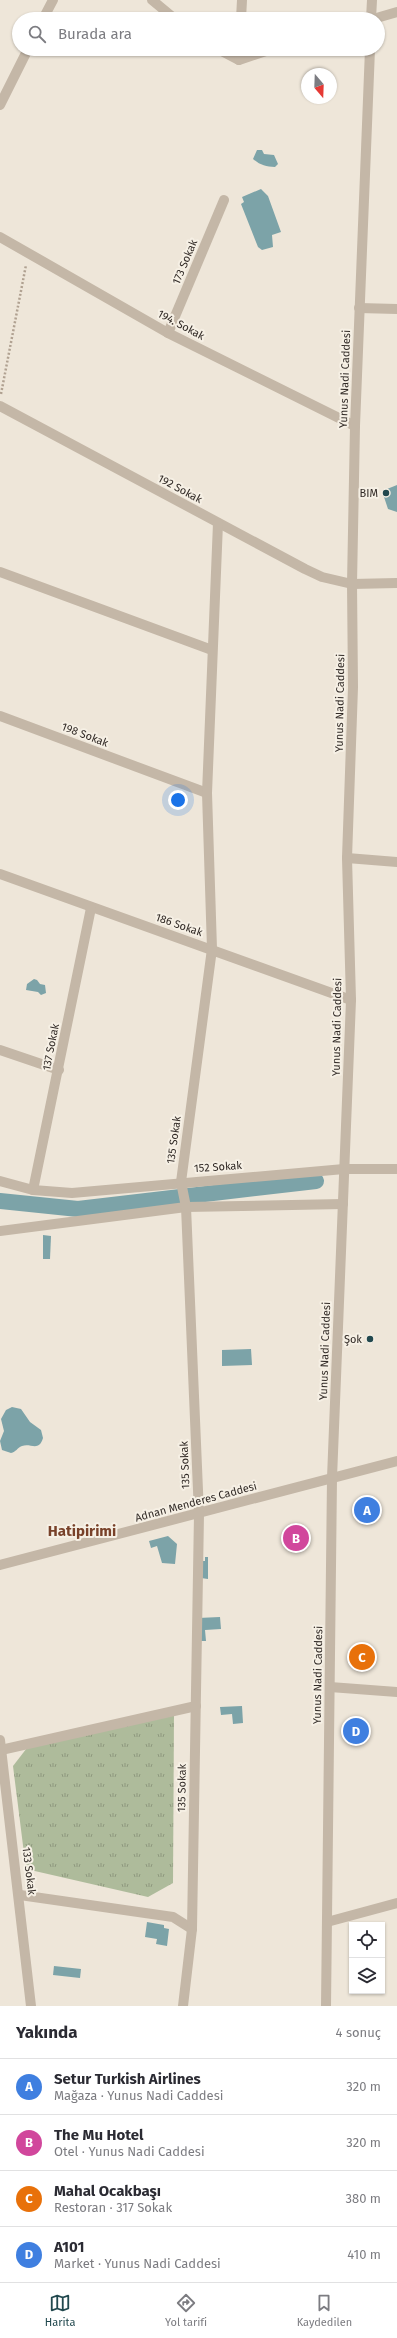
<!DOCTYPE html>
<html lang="tr">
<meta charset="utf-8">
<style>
body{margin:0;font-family:"Fira Sans",sans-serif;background:#f7f7f7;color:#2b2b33}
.controls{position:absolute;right:12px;bottom:12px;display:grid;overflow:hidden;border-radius:0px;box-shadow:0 1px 3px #0004}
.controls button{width:36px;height:36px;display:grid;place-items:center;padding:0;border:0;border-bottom:1px solid #e1e1e2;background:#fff;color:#2b2b33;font:20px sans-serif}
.compass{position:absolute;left:301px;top:68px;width:36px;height:36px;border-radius:50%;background:#fff;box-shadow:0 1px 3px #0004;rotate:161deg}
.you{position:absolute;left:178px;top:800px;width:14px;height:14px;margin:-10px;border:3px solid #fff;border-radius:50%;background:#1a73e8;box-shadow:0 0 0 6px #1a73e833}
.badge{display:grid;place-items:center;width:26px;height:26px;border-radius:50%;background:#21484e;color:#fff;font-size:13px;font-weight:700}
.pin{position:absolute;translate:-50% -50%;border:2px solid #fff;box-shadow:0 1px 4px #0006}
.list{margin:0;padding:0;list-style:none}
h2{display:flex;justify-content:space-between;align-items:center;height:52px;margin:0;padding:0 16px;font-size:17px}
h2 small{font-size:13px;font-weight:400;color:#7c7c81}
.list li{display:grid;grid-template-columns:26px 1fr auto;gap:12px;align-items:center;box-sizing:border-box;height:56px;padding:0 16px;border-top:1px solid #e1e1e2}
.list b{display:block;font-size:15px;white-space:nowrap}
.list p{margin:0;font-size:13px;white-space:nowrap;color:#7c7c81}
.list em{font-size:13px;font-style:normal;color:#7c7c81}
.icon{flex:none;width:22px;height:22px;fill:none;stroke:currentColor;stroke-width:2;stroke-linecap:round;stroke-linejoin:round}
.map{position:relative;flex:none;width:397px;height:2006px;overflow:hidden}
.search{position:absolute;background:#fff;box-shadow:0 1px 3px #0004;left:12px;right:12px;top:12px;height:44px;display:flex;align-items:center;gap:10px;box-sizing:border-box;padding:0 14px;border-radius:22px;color:#7c7c81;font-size:15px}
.sheet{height:276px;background:#fff}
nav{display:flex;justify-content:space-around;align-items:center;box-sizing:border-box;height:56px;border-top:1px solid #e1e1e2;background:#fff;font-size:11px;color:#7c7c81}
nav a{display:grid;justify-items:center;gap:2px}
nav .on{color:#21484e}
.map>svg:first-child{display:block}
.park{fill:url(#park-tufts)}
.water{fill:#7ca3a8}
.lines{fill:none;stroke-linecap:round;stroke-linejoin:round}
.canal{stroke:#7ca3a8;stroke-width:16}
.path{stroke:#b0a191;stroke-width:2.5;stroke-dasharray:2 2;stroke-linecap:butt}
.minor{stroke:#c4b7a7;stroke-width:10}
.poi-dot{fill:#21484e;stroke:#f6f0e5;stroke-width:1.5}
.labels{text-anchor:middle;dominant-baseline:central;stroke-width:4;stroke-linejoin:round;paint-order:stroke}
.street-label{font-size:11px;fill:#322b27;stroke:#f6f0e5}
.poi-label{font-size:11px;fill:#322b27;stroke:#f6f0e5;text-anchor:end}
.district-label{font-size:15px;font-weight:bold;fill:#784129;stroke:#f6f0e5}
</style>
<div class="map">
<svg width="397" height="2006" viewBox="0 0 397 2006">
<defs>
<pattern id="park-tufts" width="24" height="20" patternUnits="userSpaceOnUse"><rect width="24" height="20" fill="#aebb9b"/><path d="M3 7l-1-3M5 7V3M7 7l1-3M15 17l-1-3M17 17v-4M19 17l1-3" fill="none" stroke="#8e987e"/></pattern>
</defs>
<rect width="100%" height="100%" fill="#eee6d9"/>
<!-- park -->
<path class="park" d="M 174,1714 L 173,1883 L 148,1897 L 26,1869 L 13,1766 L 30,1744 Z"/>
<!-- water -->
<g class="water">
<path d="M 257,150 L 262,150 L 264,154 L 274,155 L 278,164 L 275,167 C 266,167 260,165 253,159 Z"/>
<path d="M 261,189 L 268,196 L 281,232 L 272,235 L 273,247 L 262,250 L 258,247 L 241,204 L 244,202 L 242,197 Z"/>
<path d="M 397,485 L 397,512 L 388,509 L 384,497 L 387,489 Z"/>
<path d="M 34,979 L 37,980 L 40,984 L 45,985 L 46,993 L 41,995 L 38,992 L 26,990 L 27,984 Z"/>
<path d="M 43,1235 L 51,1236 L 50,1259 L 43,1259 Z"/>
<path d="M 251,1349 L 252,1365 L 222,1366 L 222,1350 Z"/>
<path d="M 12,1407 L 21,1409 L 30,1422 L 41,1430 L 43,1438 C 39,1452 31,1443 22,1446 C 17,1448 16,1452 11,1453 L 2,1450 L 0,1441 L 4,1431 L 1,1419 L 6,1410 Z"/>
<path d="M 168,1536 L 177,1544 L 175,1564 L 162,1563 L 157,1546 L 151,1548 L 149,1541 Z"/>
<path d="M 205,1557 L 208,1557 L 208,1579 L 201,1578 L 201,1561 L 205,1561 Z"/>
<path d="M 220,1617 L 221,1629 L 205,1630 L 206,1641 L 199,1641 L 198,1618 Z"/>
<path d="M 242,1706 L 243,1723 L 233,1724 L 232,1714 L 221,1715 L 220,1707 Z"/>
<path d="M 147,1922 L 164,1925 L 164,1928 L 169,1929 L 167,1946 L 156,1944 L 157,1939 L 145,1937 Z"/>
<path d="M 54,1966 L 81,1969 L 80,1978 L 53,1975 Z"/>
</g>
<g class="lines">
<!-- canal -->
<path class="canal" d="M 0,1201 L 78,1209 L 316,1181"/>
<!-- path -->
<path class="path" d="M 1,394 L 26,265"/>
<!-- minor -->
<g class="minor">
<path d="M 152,0 L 175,19"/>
<path d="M 43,19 L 53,0"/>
<path d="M 241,19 L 242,0"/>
<path d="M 329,19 L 332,17 L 364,19"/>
<path d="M 371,19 L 372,0"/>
<path d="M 373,19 L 397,12"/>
<path d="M 218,49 L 239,60 L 272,49"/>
<path d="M 239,60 L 240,49"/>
<path d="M 0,105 L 28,49"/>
<path d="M 0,237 L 168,333 L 355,426"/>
<path d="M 359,308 L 397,309"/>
<path d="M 168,333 L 224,200"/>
<path d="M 0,406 L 305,569 L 322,577 L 352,584 L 397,583"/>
<path d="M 0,572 L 212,650"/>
<path d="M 0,716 L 207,793"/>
<path d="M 347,858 L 397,862"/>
<path d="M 0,874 L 351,1000"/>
<path d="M 0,1050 L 59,1070"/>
<path d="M 0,1181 L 33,1190 L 72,1193 L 344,1169 L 397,1169"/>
<path d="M 33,1190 L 91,908"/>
<path d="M 0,1231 L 186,1207 L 343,1204"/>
<path d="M 0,1565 L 397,1461"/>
<path d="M 330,1687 L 397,1692"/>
<path d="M 0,1740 L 31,2006"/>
<path d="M 1,1750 L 196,1706"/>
<path d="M 20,1895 L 173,1917 L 192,1929"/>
<path d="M 327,1922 L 397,1903"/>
<path d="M 183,2006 L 192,1929 L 199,1514 L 186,1207 L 181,1182 L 212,949 L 207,793 L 218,523"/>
<path d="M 326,2006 L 332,1478 L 351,1000 L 347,858 L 353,687 L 352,584 L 355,426 L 370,49"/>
</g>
</g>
<!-- markers -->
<g class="poi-dot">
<circle cx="386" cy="493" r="4"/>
<circle cx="370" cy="1339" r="4"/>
</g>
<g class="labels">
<!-- street labels -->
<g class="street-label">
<text transform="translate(185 262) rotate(-67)">173 Sokak</text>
<text transform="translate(181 325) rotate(28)">194. Sokak</text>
<text transform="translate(345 379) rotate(-88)">Yunus Nadi Caddesi</text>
<text transform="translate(180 489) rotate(28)">192 Sokak</text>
<text transform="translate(340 703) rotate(-89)">Yunus Nadi Caddesi</text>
<text transform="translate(85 735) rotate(21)">198 Sokak</text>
<text transform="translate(179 925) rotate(19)">186 Sokak</text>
<text transform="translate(337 1027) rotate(-89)">Yunus Nadi Caddesi</text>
<text transform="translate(51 1047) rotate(-79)">137 Sokak</text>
<text transform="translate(174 1140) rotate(-82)">135 Sokak</text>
<text transform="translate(218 1167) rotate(-4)">152 Sokak</text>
<text transform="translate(325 1351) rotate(-88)">Yunus Nadi Caddesi</text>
<text transform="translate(185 1465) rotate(-92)">135 Sokak</text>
<text transform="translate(196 1502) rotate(-15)">Adnan Menderes Caddesi</text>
<text transform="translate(318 1675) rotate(-89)">Yunus Nadi Caddesi</text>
<text transform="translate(182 1788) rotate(-89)">135 Sokak</text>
<text transform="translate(29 1871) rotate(83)">133 Sokak</text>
</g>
<!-- poi labels -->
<g class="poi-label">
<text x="378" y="493">BIM</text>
<text x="362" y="1339">Şok</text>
</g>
<!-- district labels -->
<g class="district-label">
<text x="82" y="1531">Hatipirimi</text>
</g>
</g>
</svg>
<div class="controls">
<button><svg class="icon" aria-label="locate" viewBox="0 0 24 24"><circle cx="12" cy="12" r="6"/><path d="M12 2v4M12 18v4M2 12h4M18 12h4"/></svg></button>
<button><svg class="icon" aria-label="layers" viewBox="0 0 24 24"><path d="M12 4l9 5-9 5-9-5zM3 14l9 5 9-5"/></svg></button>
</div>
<svg class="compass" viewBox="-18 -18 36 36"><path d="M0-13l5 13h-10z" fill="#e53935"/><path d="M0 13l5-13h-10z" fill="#7c7c81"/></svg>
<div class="you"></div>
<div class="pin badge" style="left:367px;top:1510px;background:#3f7fe0">A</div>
<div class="pin badge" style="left:296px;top:1538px;background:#d1479c">B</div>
<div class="pin badge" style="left:362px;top:1657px;background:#e8710a">C</div>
<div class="pin badge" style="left:356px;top:1731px;background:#3f7fe0">D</div>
<div class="search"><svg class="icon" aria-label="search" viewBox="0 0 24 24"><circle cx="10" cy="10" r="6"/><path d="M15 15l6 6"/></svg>Burada ara</div>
</div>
<section class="sheet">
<h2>Yakında<small>4 sonuç</small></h2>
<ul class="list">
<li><span class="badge" style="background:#3f7fe0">A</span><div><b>Setur Turkish Airlines</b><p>Mağaza · Yunus Nadi Caddesi</p></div><em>320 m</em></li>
<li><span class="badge" style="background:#d1479c">B</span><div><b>The Mu Hotel</b><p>Otel · Yunus Nadi Caddesi</p></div><em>320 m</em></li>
<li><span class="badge" style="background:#e8710a">C</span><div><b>Mahal Ocakbaşı</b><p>Restoran · 317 Sokak</p></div><em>380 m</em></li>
<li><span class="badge" style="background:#3f7fe0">D</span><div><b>A101</b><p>Market · Yunus Nadi Caddesi</p></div><em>410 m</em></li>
</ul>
</section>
<nav>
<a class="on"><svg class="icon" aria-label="map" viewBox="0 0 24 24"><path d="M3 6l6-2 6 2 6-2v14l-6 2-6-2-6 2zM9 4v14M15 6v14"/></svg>Harita</a>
<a><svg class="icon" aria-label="directions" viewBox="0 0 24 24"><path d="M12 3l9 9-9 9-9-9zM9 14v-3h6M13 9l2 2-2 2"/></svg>Yol tarifi</a>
<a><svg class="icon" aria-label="saved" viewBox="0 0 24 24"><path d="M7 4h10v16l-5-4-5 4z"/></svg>Kaydedilen</a>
</nav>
